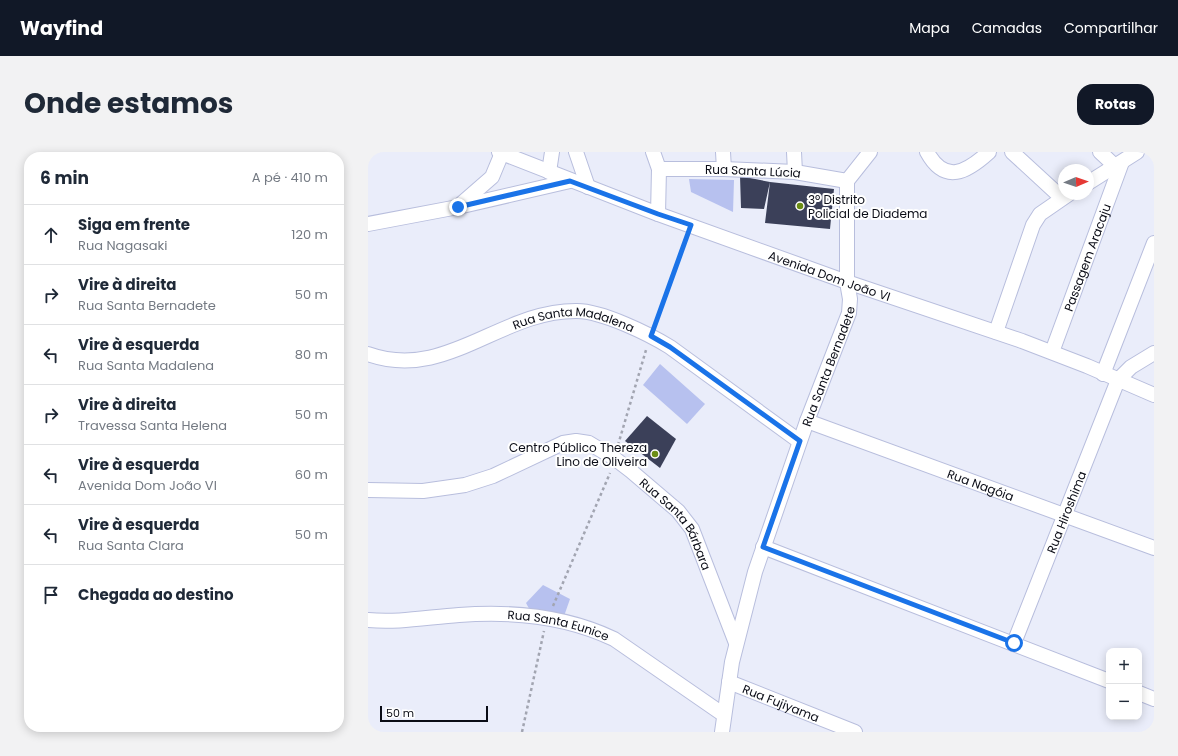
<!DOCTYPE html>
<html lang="pt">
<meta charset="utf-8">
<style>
body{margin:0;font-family:Poppins,sans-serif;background:#f2f2f3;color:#1f2937}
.controls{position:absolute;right:12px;bottom:12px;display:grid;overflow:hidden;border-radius:8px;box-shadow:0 2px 10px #0003}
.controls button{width:36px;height:36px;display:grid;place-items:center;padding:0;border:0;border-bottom:1px solid #e0e1e3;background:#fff;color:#1f2937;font:20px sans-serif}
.compass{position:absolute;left:690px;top:12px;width:36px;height:36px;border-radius:50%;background:#fff;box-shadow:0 2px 10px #0003;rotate:88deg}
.scale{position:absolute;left:12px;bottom:10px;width:108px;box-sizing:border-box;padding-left:4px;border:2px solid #0a0c16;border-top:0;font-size:11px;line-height:14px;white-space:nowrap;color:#0a0c16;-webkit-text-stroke:3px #fff;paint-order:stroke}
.stop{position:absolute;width:12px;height:12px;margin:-9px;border:3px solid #1a73e8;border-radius:50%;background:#fff}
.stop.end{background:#1a73e8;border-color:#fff;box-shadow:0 1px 4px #0008}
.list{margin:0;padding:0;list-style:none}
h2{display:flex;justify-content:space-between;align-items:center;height:52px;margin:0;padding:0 16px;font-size:17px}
h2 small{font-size:13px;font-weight:400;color:#747a83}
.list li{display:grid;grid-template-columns:26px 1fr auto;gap:12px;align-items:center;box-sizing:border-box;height:60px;padding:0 16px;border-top:1px solid #e0e1e3}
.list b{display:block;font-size:15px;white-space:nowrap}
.list p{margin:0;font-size:13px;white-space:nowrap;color:#747a83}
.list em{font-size:13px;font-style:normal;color:#747a83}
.icon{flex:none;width:22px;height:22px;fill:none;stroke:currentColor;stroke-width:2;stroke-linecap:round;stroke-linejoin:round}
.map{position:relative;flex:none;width:786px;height:580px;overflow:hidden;border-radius:16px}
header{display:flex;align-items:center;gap:24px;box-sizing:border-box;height:56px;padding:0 20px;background:#111827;color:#fff}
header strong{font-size:19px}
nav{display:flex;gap:22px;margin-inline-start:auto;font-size:14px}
.intro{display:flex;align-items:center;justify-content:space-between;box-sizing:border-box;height:96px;padding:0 24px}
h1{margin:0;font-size:28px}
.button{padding:10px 18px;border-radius:16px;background:#111827;color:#fff;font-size:14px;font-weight:700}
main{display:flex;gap:24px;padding:0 24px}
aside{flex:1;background:#fff;border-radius:16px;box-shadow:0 2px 10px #0003}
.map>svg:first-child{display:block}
.green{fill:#b7c1ef}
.building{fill:#3b4059}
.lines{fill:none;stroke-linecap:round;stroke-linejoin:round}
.minor-casing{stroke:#b8bedd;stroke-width:16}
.path{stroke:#a2a5b1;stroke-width:2.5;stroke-dasharray:3 3;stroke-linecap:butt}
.minor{stroke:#fff;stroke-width:14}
.route{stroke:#1a73e8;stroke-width:5}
.poi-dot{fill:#6b8d14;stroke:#fff;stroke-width:1.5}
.labels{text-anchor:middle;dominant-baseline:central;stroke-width:4;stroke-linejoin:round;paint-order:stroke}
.street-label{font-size:12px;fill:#0a0c16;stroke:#fff}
.poi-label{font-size:12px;fill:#0a0c16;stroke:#fff;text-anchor:start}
</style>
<header>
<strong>Wayfind</strong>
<nav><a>Mapa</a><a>Camadas</a><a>Compartilhar</a></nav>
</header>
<div class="intro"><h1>Onde estamos</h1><a class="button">Rotas</a></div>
<main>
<aside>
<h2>6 min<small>A pé · 410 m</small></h2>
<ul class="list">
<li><svg class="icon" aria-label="ahead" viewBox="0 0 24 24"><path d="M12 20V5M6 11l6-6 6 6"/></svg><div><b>Siga em frente</b><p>Rua Nagasaki</p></div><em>120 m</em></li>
<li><svg class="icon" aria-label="right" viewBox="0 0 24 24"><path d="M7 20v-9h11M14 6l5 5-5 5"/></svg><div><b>Vire à direita</b><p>Rua Santa Bernadete</p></div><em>50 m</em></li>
<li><svg class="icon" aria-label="left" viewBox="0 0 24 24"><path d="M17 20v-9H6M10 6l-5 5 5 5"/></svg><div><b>Vire à esquerda</b><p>Rua Santa Madalena</p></div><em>80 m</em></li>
<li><svg class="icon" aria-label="right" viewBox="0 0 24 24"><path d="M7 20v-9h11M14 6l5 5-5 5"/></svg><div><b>Vire à direita</b><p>Travessa Santa Helena</p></div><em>50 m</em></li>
<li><svg class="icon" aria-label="left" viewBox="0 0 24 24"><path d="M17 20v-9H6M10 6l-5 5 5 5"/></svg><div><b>Vire à esquerda</b><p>Avenida Dom João VI</p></div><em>60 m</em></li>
<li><svg class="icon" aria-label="left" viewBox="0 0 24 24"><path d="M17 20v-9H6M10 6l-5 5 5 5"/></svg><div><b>Vire à esquerda</b><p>Rua Santa Clara</p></div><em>50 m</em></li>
<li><svg class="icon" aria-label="arrive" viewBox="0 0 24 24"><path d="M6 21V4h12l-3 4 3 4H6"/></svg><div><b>Chegada ao destino</b></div></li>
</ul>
</aside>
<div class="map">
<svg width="786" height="580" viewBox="0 0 786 580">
<rect width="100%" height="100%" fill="#eaedfa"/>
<!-- green -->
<g class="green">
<path d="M 321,27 L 366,28 L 365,60 L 323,40 Z"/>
<path d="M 292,212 L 337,252 L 319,272 L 275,233 Z"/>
<path d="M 175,433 L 202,447 L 195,467 L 164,462 L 158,451 Z"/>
</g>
<!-- building -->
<g class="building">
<path d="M 372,24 L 402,30 L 466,37 L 462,77 L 397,71 L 402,30 L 396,57 L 373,56 Z"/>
<path d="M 279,264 L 308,287 L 292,316 L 257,289 Z"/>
</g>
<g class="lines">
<!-- minor casing -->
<g class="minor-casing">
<g id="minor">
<path id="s1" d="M 131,0 L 290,62 L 479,130 L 654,189 L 719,214 L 786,243"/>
<path d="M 208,0 L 220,35"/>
<path d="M 285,0 L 291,17 L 290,62"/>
<path d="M 355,0 L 356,17"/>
<path d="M 426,0 L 427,20"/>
<path d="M 559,0 C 577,33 599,20 621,0"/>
<path d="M 644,0 L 694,46"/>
<path d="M 732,0 L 747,14"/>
<path id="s2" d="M 291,17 L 356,17 L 427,20 L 479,29"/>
<path d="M 181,20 L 184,0"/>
<path d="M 479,29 L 502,0"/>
<path d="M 720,31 L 769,0"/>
<path d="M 93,52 L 124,25 L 134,1"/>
<path d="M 0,72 L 90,55 L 202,29"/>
<path d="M 628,180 L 665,73 L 672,62 L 701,42"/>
<path id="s3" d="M 684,200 L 754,10"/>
<path id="s4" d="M 0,202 C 78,230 132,158 209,159 C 234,159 281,182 302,195 L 431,289"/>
<path d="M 735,222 L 786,91"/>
<path id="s5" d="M 439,269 L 786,396"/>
<path id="s6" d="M 0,338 L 55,339 L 97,333 L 125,324 L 195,291 L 208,289 L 221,291 L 246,306 L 263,319 L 310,359 L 324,377 L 368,491"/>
<path d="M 395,395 L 741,529"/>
<path id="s7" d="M 0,468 C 30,471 61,465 91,463 C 144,459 198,464 246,487 L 356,563"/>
<path id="s8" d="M 646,491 L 750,228 L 763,215 L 786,201"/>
<path id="s9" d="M 361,530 L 487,580"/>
<path d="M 771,541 L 786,547"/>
<path id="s10" d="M 354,580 L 364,510 L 387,420 L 439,269 L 481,161 L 482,147 L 479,130 L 479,29"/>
</g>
</g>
<!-- path -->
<g class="path">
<path d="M 287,172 L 318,87"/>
<path d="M 250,293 L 278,198"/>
<path d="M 185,454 L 242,321"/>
<path d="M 154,580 L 176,479"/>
</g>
<!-- minor -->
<use href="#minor" class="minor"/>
</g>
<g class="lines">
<!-- route -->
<path class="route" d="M 90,55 L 202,29 L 290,62 L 323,73 L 283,184 L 302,195 L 432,289 L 395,395 L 646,491"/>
</g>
<!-- markers -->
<g class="poi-dot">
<circle cx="432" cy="54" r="4"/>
<circle cx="287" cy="302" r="4"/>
</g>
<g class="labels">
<!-- street labels -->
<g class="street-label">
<text stroke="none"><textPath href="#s2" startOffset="94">Rua Santa Lúcia</textPath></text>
<text stroke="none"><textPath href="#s3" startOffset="101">Passagem Aracaju</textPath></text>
<text stroke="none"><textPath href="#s1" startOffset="353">Avenida Dom João VI</textPath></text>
<text stroke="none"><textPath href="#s4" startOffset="215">Rua Santa Madalena</textPath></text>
<text stroke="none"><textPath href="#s10" startOffset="382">Rua Santa Bernadete</textPath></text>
<text stroke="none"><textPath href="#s5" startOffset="185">Rua Nagóia</textPath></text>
<text stroke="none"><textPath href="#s8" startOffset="141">Rua Hiroshima</textPath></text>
<text stroke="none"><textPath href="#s6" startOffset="352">Rua Santa Bárbara</textPath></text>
<text stroke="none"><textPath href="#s7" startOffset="192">Rua Santa Eunice</textPath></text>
<text stroke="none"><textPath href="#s9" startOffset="56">Rua Fujiyama</textPath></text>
</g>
<!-- poi labels -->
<g class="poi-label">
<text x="440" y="47">3º Distrito<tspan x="440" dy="14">Policial de Diadema</tspan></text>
<text x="279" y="295" text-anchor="end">Centro Público Thereza<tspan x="279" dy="14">Lino de Oliveira</tspan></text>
</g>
</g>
</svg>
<div class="controls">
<button>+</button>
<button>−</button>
</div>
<svg class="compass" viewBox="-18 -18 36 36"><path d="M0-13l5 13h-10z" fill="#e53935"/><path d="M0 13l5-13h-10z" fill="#747a83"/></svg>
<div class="scale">50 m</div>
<div class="stop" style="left:646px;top:491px"></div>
<div class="stop end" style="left:90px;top:55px"></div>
</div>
</main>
